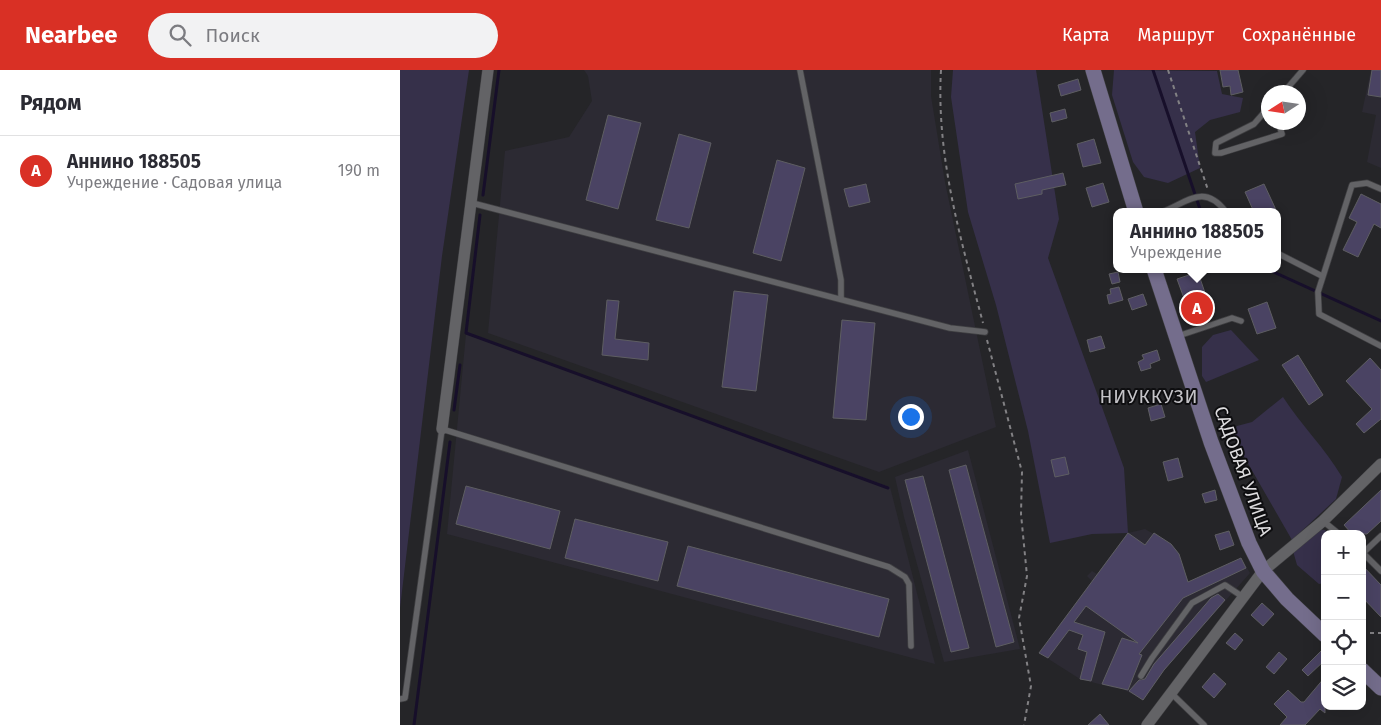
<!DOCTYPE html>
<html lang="ru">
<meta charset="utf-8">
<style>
body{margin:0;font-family:"Fira Sans",sans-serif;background:#f2f2f3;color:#2b2b33}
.controls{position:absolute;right:15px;bottom:15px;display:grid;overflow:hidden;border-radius:10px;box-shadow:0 5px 20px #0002}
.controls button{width:45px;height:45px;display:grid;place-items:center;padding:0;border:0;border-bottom:1px solid #e1e1e2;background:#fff;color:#2b2b33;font:25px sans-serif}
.compass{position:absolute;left:861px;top:15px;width:45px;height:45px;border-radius:50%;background:#fff;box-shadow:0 5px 20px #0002;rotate:258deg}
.you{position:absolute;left:510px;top:346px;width:18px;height:18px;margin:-12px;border:4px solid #fff;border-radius:50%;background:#1a73e8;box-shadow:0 0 0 8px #1a73e833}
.badge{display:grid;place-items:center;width:32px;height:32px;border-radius:50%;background:#d93025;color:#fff;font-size:16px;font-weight:700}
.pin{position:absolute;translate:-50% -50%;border:2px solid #fff;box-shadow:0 1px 5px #0006}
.popup{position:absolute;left:713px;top:138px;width:168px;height:65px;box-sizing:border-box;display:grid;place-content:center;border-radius:10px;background:#fff;filter:drop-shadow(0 1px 4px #0005);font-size:16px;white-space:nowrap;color:#7c7c81}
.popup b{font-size:19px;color:#2b2b33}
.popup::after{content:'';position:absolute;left:50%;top:100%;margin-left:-10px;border:10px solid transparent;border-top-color:#fff}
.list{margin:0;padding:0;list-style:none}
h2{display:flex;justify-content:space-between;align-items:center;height:65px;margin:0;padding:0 20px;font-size:21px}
h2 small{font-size:16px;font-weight:400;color:#7c7c81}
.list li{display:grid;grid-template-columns:32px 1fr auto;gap:15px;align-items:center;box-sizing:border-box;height:70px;padding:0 20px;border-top:1px solid #e1e1e2}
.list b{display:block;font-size:19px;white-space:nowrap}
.list p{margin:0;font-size:16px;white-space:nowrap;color:#7c7c81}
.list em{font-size:16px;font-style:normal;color:#7c7c81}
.icon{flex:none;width:28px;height:28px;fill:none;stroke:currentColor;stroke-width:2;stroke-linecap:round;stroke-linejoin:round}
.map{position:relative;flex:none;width:981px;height:655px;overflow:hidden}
header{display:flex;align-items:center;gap:30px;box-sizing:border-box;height:70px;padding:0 25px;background:#d93025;color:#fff}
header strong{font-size:24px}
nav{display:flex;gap:28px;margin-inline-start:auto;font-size:18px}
.search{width:350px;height:45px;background:#f2f2f3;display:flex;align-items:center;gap:12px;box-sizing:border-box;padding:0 18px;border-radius:28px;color:#7c7c81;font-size:19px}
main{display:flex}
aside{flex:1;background:#fff}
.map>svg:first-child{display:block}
.built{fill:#2c2a33}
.green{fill:#36304a}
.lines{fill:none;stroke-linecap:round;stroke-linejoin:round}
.stream{stroke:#170f2a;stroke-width:3}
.building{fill:#4a4363;stroke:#5e5e62}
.lane-casing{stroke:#404043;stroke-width:7}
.street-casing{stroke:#404043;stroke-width:12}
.secondary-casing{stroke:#404043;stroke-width:16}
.path{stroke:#828184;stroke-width:2;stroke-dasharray:4 4;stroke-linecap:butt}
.lane{stroke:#636366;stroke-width:5.5}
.street{stroke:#636366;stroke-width:11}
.secondary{stroke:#746d8c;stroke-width:15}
.labels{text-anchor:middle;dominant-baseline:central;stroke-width:4;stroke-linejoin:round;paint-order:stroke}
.street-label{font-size:18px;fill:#dfdee0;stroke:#0e0e10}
.neighbourhood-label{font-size:19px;letter-spacing:1px;fill:#c4c3c7;stroke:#0e0e10}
</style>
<header>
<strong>Nearbee</strong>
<div class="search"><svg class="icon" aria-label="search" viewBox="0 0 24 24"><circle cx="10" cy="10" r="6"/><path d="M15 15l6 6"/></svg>Поиск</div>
<nav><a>Карта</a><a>Маршрут</a><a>Сохранённые</a></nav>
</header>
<main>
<aside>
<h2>Рядом<small></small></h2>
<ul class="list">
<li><span class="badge">A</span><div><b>Аннино 188505</b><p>Учреждение · Садовая улица</p></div><em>190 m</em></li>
</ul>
</aside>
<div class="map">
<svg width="981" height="655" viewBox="0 0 981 655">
<rect width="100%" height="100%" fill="#252528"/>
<!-- built -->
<g class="built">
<path d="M 184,0 L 531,0 L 531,26 L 545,112 L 596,357 L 479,402 L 88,263 L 105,81 L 169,67 L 192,31 L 188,6 Z"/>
<path d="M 971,0 L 981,0 L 981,98 L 967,92 L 976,45 L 962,42 Z"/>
<path d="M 66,264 L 490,417 L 535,594 L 47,464 Z"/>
<path d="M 568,380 L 620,579 L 544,592 L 504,447 L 495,407 Z"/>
<path d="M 745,459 L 771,474 L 779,484 L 785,505 L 781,515 L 841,488 L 850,503 L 764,600 L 743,630 L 717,616 L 714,618 L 680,609 L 639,583 L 692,511 L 687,506 L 692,501 L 697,504 L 728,463 Z"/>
</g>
<!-- green -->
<g class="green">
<path d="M 0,0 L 69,0 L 42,186 L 0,538 Z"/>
<path d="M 553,0 L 636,0 L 659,149 L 648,188 L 724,398 L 728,463 L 692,464 L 650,473 L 628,361 L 596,235 L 568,142 L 551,27 Z"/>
<path d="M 714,0 L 817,1 L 822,24 L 843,28 L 840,42 L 810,50 L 795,62 L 800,98 L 768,113 L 744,107 L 733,92 L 712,25 Z"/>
<path d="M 831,260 L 859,290 L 806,312 L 802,306 L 802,277 L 813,265 Z"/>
<path d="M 883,327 C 901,355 925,378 942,407 L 936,429 L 892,470 L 838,376 L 833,363 L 837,356 L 852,352 Z"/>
<path d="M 917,459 L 925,460 L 928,464 L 925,464 L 925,513 L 919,514 L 897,495 L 893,481 Z"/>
</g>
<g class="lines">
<!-- stream -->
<g class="stream">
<path d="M 753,0 L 801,142"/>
<path d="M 83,125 L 99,0"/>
<path d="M 80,145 L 66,263 L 488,418"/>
<path d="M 867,199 L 981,251"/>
<path d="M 54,340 L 60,295"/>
<path d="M 14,655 L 50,372"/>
</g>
</g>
<!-- building -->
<g class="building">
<path d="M 820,0 L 838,0 L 843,22 L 831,25 L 830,16 L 823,17 Z"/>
<path d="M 972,0 L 981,0 L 981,27 L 968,25 Z"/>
<path d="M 678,9 L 681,20 L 661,26 L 658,15 Z"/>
<path d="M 665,39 L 667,48 L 652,52 L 650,43 Z"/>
<path d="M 208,45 L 241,53 L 218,139 L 186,130 Z"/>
<path d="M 279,64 L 311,73 L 289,158 L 256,150 Z"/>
<path d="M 694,69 L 701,93 L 683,97 L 677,74 Z"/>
<path d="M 377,90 L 405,98 L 381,191 L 353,183 Z"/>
<path d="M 663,103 L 666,115 L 642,120 L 642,124 L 618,129 L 615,114 Z"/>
<path d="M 703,113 L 709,132 L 692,137 L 686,118 Z"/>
<path d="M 466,114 L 470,132 L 449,137 L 444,119 Z"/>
<path d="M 864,114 L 877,142 L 854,142 L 845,122 Z"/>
<path d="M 961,124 L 981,134 L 981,158 L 974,154 L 958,187 L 943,180 L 957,152 L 949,148 Z"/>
<path d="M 718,202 L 720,212 L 712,214 L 709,204 Z"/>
<path d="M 798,202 L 809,235 L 789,242 L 777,209 Z"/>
<path d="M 719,217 L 723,230 L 709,234 L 707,225 L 711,224 L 710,219 Z"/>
<path d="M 334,221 L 368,225 L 356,321 L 322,317 Z"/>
<path d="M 743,224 L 747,235 L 732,240 L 728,229 Z"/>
<path d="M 207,230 L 219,231 L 215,269 L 249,273 L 248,290 L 202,285 Z"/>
<path d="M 867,232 L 876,258 L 857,264 L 848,239 Z"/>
<path d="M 442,250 L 475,253 L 466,350 L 433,348 Z"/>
<path d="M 701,266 L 705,278 L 690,282 L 687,270 Z"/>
<path d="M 757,280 L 760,290 L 750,294 L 751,298 L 741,301 L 738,292 L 744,289 L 742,285 Z"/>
<path d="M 898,285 L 923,325 L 909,335 L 882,295 Z"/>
<path d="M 970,288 L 981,300 L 981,349 L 964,363 L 956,354 L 972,339 L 946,311 Z"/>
<path d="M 761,334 L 765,347 L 751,351 L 748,338 Z"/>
<path d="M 665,387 L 669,404 L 655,407 L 651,390 Z"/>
<path d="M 778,388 L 783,407 L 768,411 L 763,392 Z"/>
<path d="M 566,395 L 614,572 L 596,577 L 549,400 Z"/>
<path d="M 523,406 L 569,578 L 551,582 L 505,410 Z"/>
<path d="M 66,416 L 160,441 L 150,479 L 56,454 Z"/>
<path d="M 815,420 L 817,430 L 805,433 L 802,424 Z"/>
<path d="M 981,420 L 981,451 L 967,464 L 952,464 L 944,455 Z"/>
<path d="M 175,449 L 268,472 L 258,511 L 165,488 Z"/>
<path d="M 829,461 L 834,475 L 820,480 L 815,465 Z"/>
<path d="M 728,463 L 745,475 L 754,463 L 771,474 L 779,484 L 788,512 L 841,488 L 846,498 L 783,528 L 739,584 L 742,585 L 728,620 L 702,614 L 722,568 L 738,573 L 686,536 L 674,552 L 705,562 L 691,611 L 680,609 L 687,582 L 678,579 L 683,565 L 669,560 L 648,588 L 639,583 Z"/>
<path d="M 288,476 L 489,529 L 479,567 L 277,516 Z"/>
<path d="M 962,495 L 981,515 L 981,547 L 962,527 Z"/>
<path d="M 818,524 L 825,530 L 764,600 L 743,630 L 729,621 L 739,610 L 745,609 L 754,594 L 793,549 L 811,528 Z"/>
<path d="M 862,533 L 874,544 L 863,556 L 851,545 Z"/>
<path d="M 835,563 L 843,570 L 835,580 L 826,573 Z"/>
<path d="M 925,577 L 925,590 L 908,606 L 902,600 Z"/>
<path d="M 879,582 L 887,589 L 874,604 L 866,597 Z"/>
<path d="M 814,603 L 826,614 L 814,628 L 802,617 Z"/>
<path d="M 925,607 L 925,643 L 920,639 L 905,655 L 880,655 L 887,647 L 874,634 L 888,620 L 901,632 L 904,632 Z"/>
<path d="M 700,644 L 709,655 L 688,655 Z"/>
</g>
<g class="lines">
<!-- lane casing -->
<g class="lane-casing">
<g id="lane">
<path d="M 400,0 L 441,210 L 441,229"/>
<path d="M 884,22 L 903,0"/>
<path d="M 868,38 L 854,54 L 816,73 L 815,83 L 821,83 L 882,64 L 878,52"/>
<path d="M 981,119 L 967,113 L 952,115 L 918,222 L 919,244 L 981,276"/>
<path d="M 72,133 L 550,258 L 585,262"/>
<path d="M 762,142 C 788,132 804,113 826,142"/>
<path d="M 877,183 L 922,206"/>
<path d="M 778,266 L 832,248 L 841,251"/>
<path d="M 923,451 L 939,464"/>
<path d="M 981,466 L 963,483 L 981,501"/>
<path d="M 741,606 L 752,588 L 792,533 L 825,515 L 843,527"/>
<path d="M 771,623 L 804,655"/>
<path d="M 0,629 L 5,628 L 42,359 L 489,497 L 505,507 L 509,514 L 511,576"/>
</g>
</g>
<!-- street casing -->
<g class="street-casing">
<g id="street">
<path d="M 42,359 L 88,0"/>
<path d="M 747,655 L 863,501 L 923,451 L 981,394"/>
</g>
</g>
<!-- secondary casing -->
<g class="secondary-casing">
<g id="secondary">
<path d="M 693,0 L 736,142"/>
<path d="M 754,199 L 811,372 L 849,473 L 863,501 L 887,529 L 925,565"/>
<path d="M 962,600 L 981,618"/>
</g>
</g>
<!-- path -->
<g class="path">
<path d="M 541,0 C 536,87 561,170 583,253"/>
<path d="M 768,0 L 808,120"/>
<path d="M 587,270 L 622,402 L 621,444 L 627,506 L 619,548 L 631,616 L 624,655"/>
<path d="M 925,489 L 925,516"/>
<path d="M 962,563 L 981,563"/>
</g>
<!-- lane -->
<use href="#lane" class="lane"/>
<!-- street -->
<use href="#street" class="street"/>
<!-- secondary -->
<use href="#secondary" class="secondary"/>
</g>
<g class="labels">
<!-- street labels -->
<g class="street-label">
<text transform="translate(843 401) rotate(70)">САДОВАЯ УЛИЦА</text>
</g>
<!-- neighbourhood labels -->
<g class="neighbourhood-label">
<text x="749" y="326">НИУККУЗИ</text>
</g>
</g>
</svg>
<div class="controls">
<button>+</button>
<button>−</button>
<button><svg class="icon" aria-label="locate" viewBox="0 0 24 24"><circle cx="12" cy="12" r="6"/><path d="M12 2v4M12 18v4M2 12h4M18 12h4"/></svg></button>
<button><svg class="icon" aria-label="layers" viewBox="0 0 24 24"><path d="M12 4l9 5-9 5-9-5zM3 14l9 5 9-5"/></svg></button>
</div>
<svg class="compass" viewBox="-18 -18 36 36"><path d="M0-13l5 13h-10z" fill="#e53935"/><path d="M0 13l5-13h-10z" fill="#7c7c81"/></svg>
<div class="you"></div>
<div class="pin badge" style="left:797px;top:238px">A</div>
<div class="popup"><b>Аннино 188505</b>Учреждение</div>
</div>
</main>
